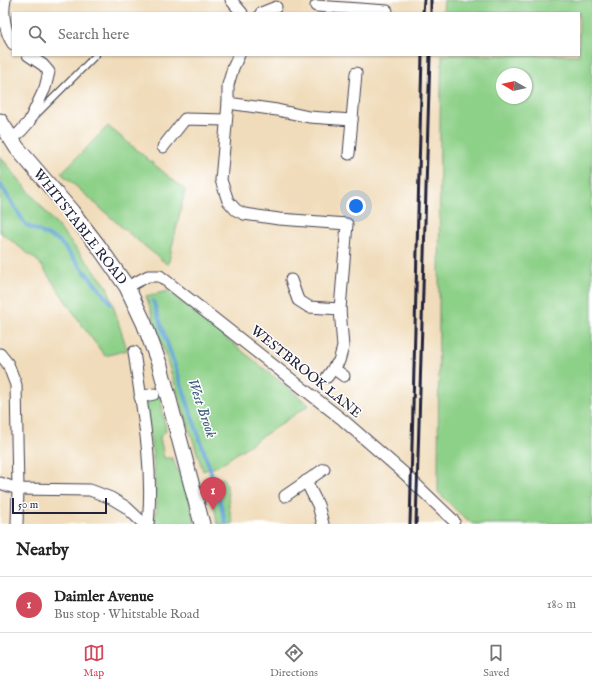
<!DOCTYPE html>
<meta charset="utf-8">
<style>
body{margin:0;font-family:"IM FELL English",serif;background:#f2f2f2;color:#222}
.compass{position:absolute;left:496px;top:68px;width:36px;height:36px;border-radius:50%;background:#fff;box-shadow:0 1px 3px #0004;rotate:279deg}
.scale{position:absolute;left:12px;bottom:10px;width:95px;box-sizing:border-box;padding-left:4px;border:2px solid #22223b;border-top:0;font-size:11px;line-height:14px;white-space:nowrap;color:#22223b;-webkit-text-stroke:3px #fff;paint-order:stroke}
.you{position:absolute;left:356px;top:206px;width:14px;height:14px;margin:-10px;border:3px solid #fff;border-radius:50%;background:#1a73e8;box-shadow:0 0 0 6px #1a73e833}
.badge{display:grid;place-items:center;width:26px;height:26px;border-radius:50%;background:#d1495b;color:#fff;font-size:13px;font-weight:700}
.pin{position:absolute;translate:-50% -33px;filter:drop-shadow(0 1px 2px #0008)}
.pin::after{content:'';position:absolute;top:21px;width:14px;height:12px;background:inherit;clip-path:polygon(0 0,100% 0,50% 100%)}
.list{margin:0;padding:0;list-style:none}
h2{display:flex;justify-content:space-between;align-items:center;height:52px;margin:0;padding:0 16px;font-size:17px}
h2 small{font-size:13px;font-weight:400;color:#767676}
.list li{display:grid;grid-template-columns:26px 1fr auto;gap:12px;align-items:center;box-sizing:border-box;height:56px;padding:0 16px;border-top:1px solid #e0e0e0}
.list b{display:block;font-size:15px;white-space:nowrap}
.list p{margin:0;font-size:13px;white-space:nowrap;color:#767676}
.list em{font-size:13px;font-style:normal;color:#767676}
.icon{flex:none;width:22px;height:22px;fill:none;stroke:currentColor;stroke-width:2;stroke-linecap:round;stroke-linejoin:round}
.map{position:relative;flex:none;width:592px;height:524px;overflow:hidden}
.search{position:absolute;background:#fff;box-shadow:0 1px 3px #0004;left:12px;right:12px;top:12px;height:44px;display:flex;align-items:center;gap:10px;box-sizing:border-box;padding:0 14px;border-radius:0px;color:#767676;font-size:15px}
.sheet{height:108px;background:#fff}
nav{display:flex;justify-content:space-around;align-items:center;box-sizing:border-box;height:56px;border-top:1px solid #e0e0e0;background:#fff;font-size:11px;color:#767676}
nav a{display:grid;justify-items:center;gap:2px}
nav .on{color:#d1495b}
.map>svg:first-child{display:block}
.green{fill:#8dd088;stroke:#587962;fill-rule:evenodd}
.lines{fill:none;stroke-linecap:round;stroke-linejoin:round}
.stream{stroke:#5ba1d1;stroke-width:4}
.service-casing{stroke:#413e4e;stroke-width:8}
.minor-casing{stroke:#413e4e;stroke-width:13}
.secondary-casing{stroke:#413e4e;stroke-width:17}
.service{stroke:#fff;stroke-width:5.5}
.minor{stroke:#fff;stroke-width:11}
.secondary{stroke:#fff;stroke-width:15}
.rail{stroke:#22223b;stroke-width:3}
.labels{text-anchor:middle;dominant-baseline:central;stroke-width:3;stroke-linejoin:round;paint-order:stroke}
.street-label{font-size:14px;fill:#22223b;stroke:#fff}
.water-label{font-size:15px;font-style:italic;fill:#3c5b7e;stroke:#fff}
</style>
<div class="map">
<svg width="592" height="524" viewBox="0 0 592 524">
<rect width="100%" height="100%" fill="#fff"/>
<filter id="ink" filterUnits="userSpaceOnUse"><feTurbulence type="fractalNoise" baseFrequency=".025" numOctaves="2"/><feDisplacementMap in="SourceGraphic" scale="8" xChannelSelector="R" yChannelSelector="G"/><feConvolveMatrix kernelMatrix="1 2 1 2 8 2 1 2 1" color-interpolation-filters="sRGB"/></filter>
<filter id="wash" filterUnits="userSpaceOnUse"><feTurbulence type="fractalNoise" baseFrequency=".012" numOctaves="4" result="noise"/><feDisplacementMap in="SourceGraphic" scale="16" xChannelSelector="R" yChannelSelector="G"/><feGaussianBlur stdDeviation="0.9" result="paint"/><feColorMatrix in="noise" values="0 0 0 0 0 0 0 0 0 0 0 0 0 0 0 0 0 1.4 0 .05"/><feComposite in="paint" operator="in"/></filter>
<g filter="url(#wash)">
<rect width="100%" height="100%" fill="#f0dcba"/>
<!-- green -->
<g class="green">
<path d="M 444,0 L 592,0 L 592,524 L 473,524 L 458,512 L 438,492 L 440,117 L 442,55 L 579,55 L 579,13 L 443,13 ZM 502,74 L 526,74 L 526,98 L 502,98 Z"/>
<path d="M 108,126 L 185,190 L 168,265 L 125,230 L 61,173 Z"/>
<path d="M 0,155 L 3,160 L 107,286 L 127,350 L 105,356 L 84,328 L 39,262 L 0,232 Z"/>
<path d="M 168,291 L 309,405 L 218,466 L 203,471 L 146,296 Z"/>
<path d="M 160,395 L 166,431 L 160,437 L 164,458 L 172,458 L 187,491 L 195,524 L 154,524 L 157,506 L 153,457 L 145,398 Z"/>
<path d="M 223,478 L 227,485 L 229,507 L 233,524 L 217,524 C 216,510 211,496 206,483 Z"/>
</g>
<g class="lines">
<!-- stream -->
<g class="stream">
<path d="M 0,184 L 26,225 L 59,241 L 111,303"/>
<path d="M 153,301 L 216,487 L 226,524"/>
</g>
</g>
</g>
<g filter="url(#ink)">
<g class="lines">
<!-- service casing -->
<g class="service-casing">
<path id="service" d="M 35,116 L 96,55"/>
</g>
<!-- minor casing -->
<g class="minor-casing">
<g id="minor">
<path d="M 5,0 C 2,14 5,32 13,44"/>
<path d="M 231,0 L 242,13"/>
<path d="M 316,6 L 387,11"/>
<path d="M 261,13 L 276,7"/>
<path d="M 239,55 L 233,68 L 228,85 L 228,103 L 221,180 L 228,201 L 236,210 L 244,214 L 279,219 L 347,224 L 340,309 L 343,347 L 339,361 L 327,377"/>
<path d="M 228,103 L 277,110 L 309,117 L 352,120"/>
<path d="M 11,140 L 21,131 L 29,122 L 45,88 L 49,72 L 43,65 L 28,55"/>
<path d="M 163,147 L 185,119 L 226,120"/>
<path d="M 349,154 L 356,73"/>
<path d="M 291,280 L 298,300 L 309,307 L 340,309"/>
<path d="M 127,287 L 148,276 L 160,276 L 343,420 L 405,474 L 454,521"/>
<path d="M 134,352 C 142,408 154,467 148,524"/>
<path d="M 0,354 L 8,364 L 16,385 L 18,489 L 17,524"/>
<path d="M 333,368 L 344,376"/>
<path d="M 140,397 L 154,394"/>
<path d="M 306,481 L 318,505 L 323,524"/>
<path d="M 0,483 L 18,489 L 90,490 L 111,498 L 126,507 L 144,524"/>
<path d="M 285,496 L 324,469"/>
</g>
</g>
<!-- secondary casing -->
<g class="secondary-casing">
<path id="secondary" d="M 0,121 L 17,148 L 72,212 L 99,247 L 127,287 L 144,323 L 160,366 L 202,524"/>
</g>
<!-- service -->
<use href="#service" class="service"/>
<!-- minor -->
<use href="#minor" class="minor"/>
<!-- secondary -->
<use href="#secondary" class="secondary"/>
<!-- rail -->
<g class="rail">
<path d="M 423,13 L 424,0"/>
<path d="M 431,13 L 431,0"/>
<path d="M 410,524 L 422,55"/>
<path d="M 416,524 L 430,55"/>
</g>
</g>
</g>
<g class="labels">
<!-- street labels -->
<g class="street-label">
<text transform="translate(80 227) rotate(52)">WHITSTABLE ROAD</text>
<text transform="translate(306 372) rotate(39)">WESTBROOK LANE</text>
</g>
<!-- water labels -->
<g class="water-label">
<text transform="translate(202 408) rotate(71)">West Brook</text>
</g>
</g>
</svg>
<svg class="compass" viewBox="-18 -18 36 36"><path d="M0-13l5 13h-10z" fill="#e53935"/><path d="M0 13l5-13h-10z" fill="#767676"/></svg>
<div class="scale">50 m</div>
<div class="you"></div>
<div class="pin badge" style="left:213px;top:510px">1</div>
<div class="search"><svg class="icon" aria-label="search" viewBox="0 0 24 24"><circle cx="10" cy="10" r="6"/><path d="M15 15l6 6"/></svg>Search here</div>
</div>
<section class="sheet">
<h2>Nearby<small></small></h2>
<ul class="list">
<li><span class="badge">1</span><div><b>Daimler Avenue</b><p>Bus stop · Whitstable Road</p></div><em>180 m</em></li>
</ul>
</section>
<nav>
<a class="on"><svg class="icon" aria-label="map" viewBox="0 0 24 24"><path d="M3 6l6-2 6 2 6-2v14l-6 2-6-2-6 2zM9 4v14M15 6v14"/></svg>Map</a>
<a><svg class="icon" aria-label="directions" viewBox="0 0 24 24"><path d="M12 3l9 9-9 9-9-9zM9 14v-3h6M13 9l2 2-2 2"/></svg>Directions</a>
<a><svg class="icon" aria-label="saved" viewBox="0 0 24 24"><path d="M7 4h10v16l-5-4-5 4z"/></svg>Saved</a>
</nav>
